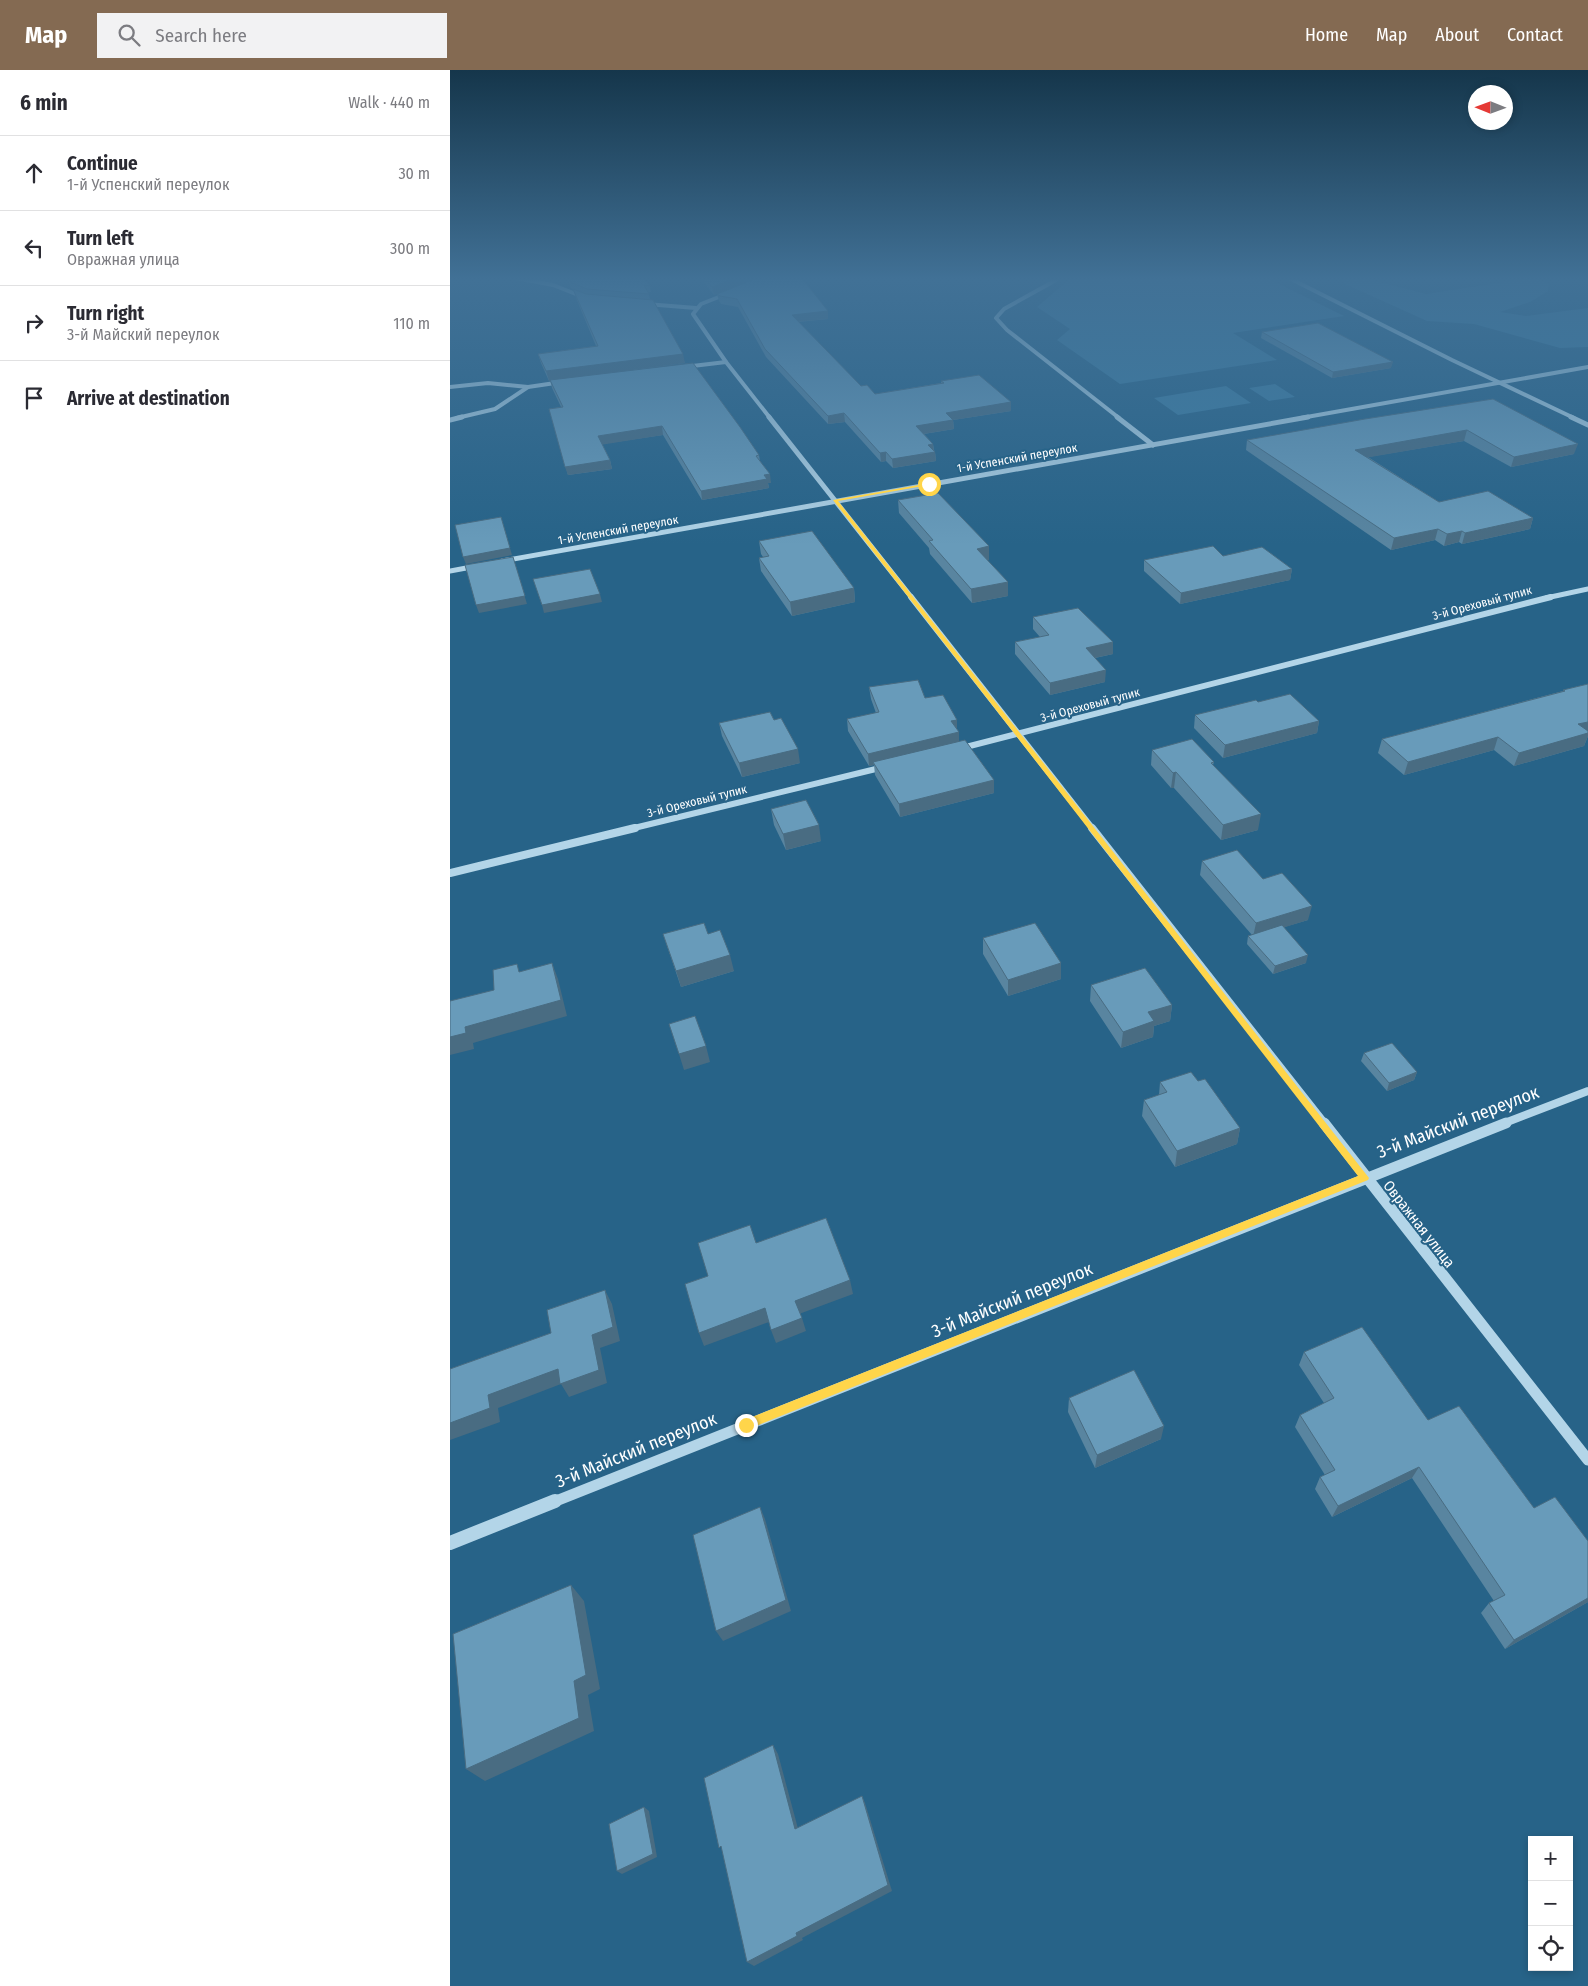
<!DOCTYPE html>
<meta charset="utf-8">
<style>
body{margin:0;font-family:"Fira Sans Condensed",sans-serif;background:#f2f2f3;color:#2b2b33}
.controls{position:absolute;right:15px;bottom:15px;display:grid;overflow:hidden;border-radius:0px;box-shadow:0 2px 8px #0003}
.controls button{width:45px;height:45px;display:grid;place-items:center;padding:0;border:0;border-bottom:1px solid #e1e1e2;background:#fff;color:#2b2b33;font:25px sans-serif}
.compass{position:absolute;left:1018px;top:15px;width:45px;height:45px;border-radius:50%;background:#fff;box-shadow:0 2px 8px #0003;rotate:271deg}
.stop{position:absolute;width:15px;height:15px;margin:-11px;border:4px solid #ffd54a;border-radius:50%;background:#fff}
.stop.end{background:#ffd54a;border-color:#fff;box-shadow:0 1px 5px #0008}
.list{margin:0;padding:0;list-style:none}
h2{display:flex;justify-content:space-between;align-items:center;height:65px;margin:0;padding:0 20px;font-size:21px}
h2 small{font-size:16px;font-weight:400;color:#7c7c81}
.list li{display:grid;grid-template-columns:32px 1fr auto;gap:15px;align-items:center;box-sizing:border-box;height:75px;padding:0 20px;border-top:1px solid #e1e1e2}
.list b{display:block;font-size:19px;white-space:nowrap}
.list p{margin:0;font-size:16px;white-space:nowrap;color:#7c7c81}
.list em{font-size:16px;font-style:normal;color:#7c7c81}
.icon{flex:none;width:28px;height:28px;fill:none;stroke:currentColor;stroke-width:2;stroke-linecap:round;stroke-linejoin:round}
.map{position:relative;flex:none;width:1138px;height:1916px;overflow:hidden}
header{display:flex;align-items:center;gap:30px;box-sizing:border-box;height:70px;padding:0 25px;background:#846a52;color:#fff}
header strong{font-size:24px}
nav{display:flex;gap:28px;margin-inline-start:auto;font-size:18px}
.search{width:350px;height:45px;background:#f2f2f3;display:flex;align-items:center;gap:12px;box-sizing:border-box;padding:0 18px;border-radius:0px;color:#7c7c81;font-size:19px}
main{display:flex}
aside{flex:1;background:#fff}
.map>svg:first-child{display:block}
.green{fill:#3c7ea4}
.lines{fill:none;stroke-linecap:round;stroke-linejoin:round}
.minor-far5{stroke:#b3d5e8;stroke-width:4}
.minor-far4{stroke:#b3d5e8;stroke-width:5}
.minor-far3{stroke:#b3d5e8;stroke-width:6}
.minor-far2{stroke:#b3d5e8;stroke-width:8}
.minor-far1{stroke:#b3d5e8;stroke-width:11}
.minor{stroke:#b3d5e8;stroke-width:14}
.wall{fill:#5985a0}
.shaded-wall{fill:#496c82}
.building{fill:#689bba;stroke:#496c82}
.route{fill:#ffd54a}
.labels{text-anchor:middle;dominant-baseline:central;stroke-width:4;stroke-linejoin:round;paint-order:stroke}
.far-street-label{font-size:12px;fill:#fff;stroke:#276388}
.street-label{font-size:15px;fill:#fff;stroke:#276388}
.near-street-label{font-size:18px;fill:#fff;stroke:#276388}
</style>
<header>
<strong>Map</strong>
<div class="search"><svg class="icon" aria-label="search" viewBox="0 0 24 24"><circle cx="10" cy="10" r="6"/><path d="M15 15l6 6"/></svg>Search here</div>
<nav><a>Home</a><a>Map</a><a>About</a><a>Contact</a></nav>
</header>
<main>
<aside>
<h2>6 min<small>Walk · 440 m</small></h2>
<ul class="list">
<li><svg class="icon" aria-label="ahead" viewBox="0 0 24 24"><path d="M12 20V5M6 11l6-6 6 6"/></svg><div><b>Continue</b><p>1-й Успенский переулок</p></div><em>30 m</em></li>
<li><svg class="icon" aria-label="left" viewBox="0 0 24 24"><path d="M17 20v-9H6M10 6l-5 5 5 5"/></svg><div><b>Turn left</b><p>Овражная улица</p></div><em>300 m</em></li>
<li><svg class="icon" aria-label="right" viewBox="0 0 24 24"><path d="M7 20v-9h11M14 6l5 5-5 5"/></svg><div><b>Turn right</b><p>3-й Майский переулок</p></div><em>110 m</em></li>
<li><svg class="icon" aria-label="arrive" viewBox="0 0 24 24"><path d="M6 21V4h12l-3 4 3 4H6"/></svg><div><b>Arrive at destination</b></div></li>
</ul>
</aside>
<div class="map">
<svg width="1138" height="1916" viewBox="0 0 1138 1916">
<rect width="100%" height="100%" fill="#276388"/>
<!-- green -->
<g class="green">
<path d="M 622,207 L 815,207 L 894,246 L 783,263 L 827,290 L 670,314 L 607,270 L 620,259 L 587,237 Z"/>
<path d="M 891,207 L 910,207 L 976,224 L 1068,210 L 1089,210 L 1099,214 L 1098,221 L 1080,232 L 1050,242 L 1076,246 L 1138,238 L 1138,277 L 1110,278 L 1024,254 L 977,251 L 893,213 Z"/>
<path d="M 825,314 L 845,327 L 819,331 L 799,318 Z"/>
<path d="M 776,316 L 801,333 L 728,345 L 704,328 Z"/>
</g>
<g class="lines">
<!-- minor-far5 -->
<g class="minor-far5">
<path d="M 61,207 L 103,215 L 136,228"/>
<path d="M 606,207 L 608,209 L 554,239 L 546,248 L 557,260 L 669,348"/>
<path d="M 837,207 L 1002,290 L 1124,348"/>
<path d="M 279,223 L 251,234 L 243,244 L 276,292 L 320,348"/>
<path d="M 196,234 L 246,238"/>
<path d="M 234,297 L 276,292"/>
<path d="M 0,317 L 38,313 L 78,317 L 112,312"/>
<path d="M 7,348 L 45,339 L 78,317"/>
<path d="M 851,348 L 1138,297"/>
</g>
<!-- minor-far4 -->
<g class="minor-far4">
<path d="M 319,347 L 462,528"/>
<path d="M 667,347 L 703,375"/>
<path d="M 1121,347 L 1138,355"/>
<path d="M 0,350 L 12,347"/>
<path d="M 52,491 L 858,347"/>
<path d="M 0,501 L 27,496"/>
<path d="M 1096,528 L 1138,519"/>
</g>
<!-- minor-far3 -->
<g class="minor-far3">
<path d="M 461,527 L 643,759"/>
<path d="M 508,679 L 1101,527"/>
<path d="M 180,759 L 434,697"/>
</g>
<!-- minor-far2 -->
<g class="minor-far2">
<path d="M 642,758 L 875,1054"/>
<path d="M 0,803 L 185,758"/>
<path d="M 1052,1054 L 1138,1021"/>
</g>
<!-- minor-far1 -->
<g class="minor-far1">
<path d="M 874,1053 L 1138,1390"/>
<path d="M 101,1433 L 1056,1053"/>
</g>
<!-- minor -->
<path class="minor" d="M 0,1473 L 105,1431"/>
</g>
<!-- wall -->
<g class="wall">
<path d="M 104,207 L 193,207 L 200,216 L 201,222 L 198,222 L 200,229 L 235,293 L 171,302 L 309,385 L 310,391 L 321,413 L 318,413 L 319,418 L 252,430 L 213,365 L 152,374 L 160,390 L 162,399 L 118,405 L 99,339 L 111,337 L 102,318 L 100,310 L 99,311 L 91,293 L 88,284 L 146,276 L 126,228 L 123,219 L 134,223 L 121,218 L 118,210 Z"/>
<path d="M 250,207 L 309,207 L 264,225 Z"/>
<path d="M 267,224 L 378,241 L 378,249 L 348,252 L 411,316 L 425,324 L 491,313 L 491,311 L 561,341 L 503,350 L 504,359 L 474,364 L 483,374 L 484,380 L 485,382 L 486,391 L 443,398 L 436,391 L 431,392 L 395,352 L 378,354 L 316,287 L 288,237 L 271,234 L 269,231 Z"/>
<path d="M 812,262 L 941,298 L 882,308 L 811,268 Z"/>
<path d="M 1043,329 L 1124,384 L 1061,397 L 1014,371 L 918,387 L 989,432 L 1083,448 L 1080,459 L 1012,474 L 1009,472 L 994,476 L 985,470 L 941,480 L 796,380 L 797,370 Z"/>
<path d="M 448,430 L 539,476 L 539,490 L 537,490 L 558,512 L 558,526 L 522,533 L 480,484 L 479,478 L 449,443 Z"/>
<path d="M 309,471 L 404,518 L 405,532 L 342,546 L 311,501 L 309,488 L 313,487 L 311,484 Z"/>
<path d="M 773,486 L 842,499 L 840,510 L 730,534 L 694,501 L 694,490 Z"/>
<path d="M 583,547 L 663,572 L 663,584 L 645,588 L 655,612 L 600,625 L 565,584 L 565,572 L 590,567 L 583,559 Z"/>
<path d="M 1138,614 L 1138,666 L 1134,676 L 1064,696 L 1044,680 L 954,705 L 928,683 L 932,669 L 1113,621 L 1113,620 Z"/>
<path d="M 419,617 L 475,628 L 507,660 L 509,672 L 544,710 L 544,723 L 450,747 L 425,705 L 424,695 L 419,696 L 398,661 L 397,649 L 426,643 L 421,629 Z"/>
<path d="M 808,632 L 869,651 L 867,663 L 773,688 L 744,658 L 745,645 Z"/>
<path d="M 269,653 L 350,693 L 292,707 L 272,666 Z"/>
<path d="M 702,680 L 764,692 L 763,695 L 808,760 L 771,770 L 724,718 L 721,718 L 701,695 Z"/>
<path d="M 321,739 L 371,771 L 336,780 L 324,755 Z"/>
<path d="M 752,791 L 813,809 L 858,850 L 834,857 L 856,893 L 823,904 L 797,874 L 798,866 L 802,865 L 750,805 Z"/>
<path d="M 213,864 L 258,864 L 284,901 L 231,917 Z"/>
<path d="M 533,868 L 611,893 L 611,909 L 558,926 L 533,884 Z"/>
<path d="M 641,915 L 722,935 L 720,951 L 704,956 L 703,967 L 671,978 L 640,931 Z"/>
<path d="M 914,983 L 967,1002 L 964,1010 L 937,1021 L 911,991 Z"/>
<path d="M 748,1011 L 790,1058 L 787,1074 L 725,1097 L 692,1046 L 694,1030 L 709,1025 L 710,1012 Z"/>
<path d="M 854,1282 L 978,1350 L 1084,1438 L 1138,1471 L 1138,1532 L 1055,1579 L 1031,1543 L 1039,1533 L 1044,1531 L 962,1408 L 882,1447 L 865,1419 L 870,1407 L 875,1405 L 845,1357 L 850,1345 L 874,1333 L 849,1295 Z"/>
<path d="M 619,1328 L 711,1369 L 645,1398 L 618,1342 Z"/>
</g>
<!-- shaded-wall -->
<g class="shaded-wall">
<path d="M 289,207 L 309,207 L 264,225 L 262,217 Z"/>
<path d="M 378,241 L 378,249 L 343,252 L 342,245 Z"/>
<path d="M 233,284 L 235,293 L 99,311 L 96,301 Z"/>
<path d="M 943,292 L 941,298 L 882,308 L 883,302 Z"/>
<path d="M 561,332 L 561,341 L 503,350 L 504,359 L 467,365 L 466,356 L 496,343 Z"/>
<path d="M 394,343 L 395,352 L 378,354 L 378,346 Z"/>
<path d="M 212,356 L 213,365 L 150,375 L 148,366 Z"/>
<path d="M 1017,360 L 1014,371 L 903,390 L 905,380 Z"/>
<path d="M 483,374 L 484,382 L 485,382 L 486,391 L 443,398 L 442,389 L 478,375 Z"/>
<path d="M 1128,374 L 1124,384 L 1061,397 L 1064,387 Z"/>
<path d="M 436,382 L 436,391 L 431,392 L 430,383 Z"/>
<path d="M 160,390 L 162,399 L 118,405 L 115,397 Z"/>
<path d="M 320,404 L 321,413 L 318,413 L 319,418 L 252,430 L 251,421 Z"/>
<path d="M 51,447 L 62,485 L 16,494 L 13,487 Z"/>
<path d="M 1083,448 L 1080,459 L 1012,474 L 1015,463 Z"/>
<path d="M 988,459 L 985,470 L 941,480 L 944,468 Z"/>
<path d="M 1012,461 L 1009,472 L 994,476 L 997,464 Z"/>
<path d="M 539,476 L 539,490 L 527,492 L 527,479 Z"/>
<path d="M 63,487 L 77,534 L 29,543 L 26,535 Z"/>
<path d="M 842,499 L 840,510 L 730,534 L 731,523 Z"/>
<path d="M 558,512 L 558,526 L 522,533 L 521,519 Z"/>
<path d="M 404,518 L 405,532 L 342,546 L 340,532 Z"/>
<path d="M 150,524 L 152,532 L 94,543 L 92,535 Z"/>
<path d="M 663,572 L 663,584 L 635,590 L 636,578 Z"/>
<path d="M 656,600 L 655,612 L 600,625 L 600,613 Z"/>
<path d="M 507,650 L 507,662 L 501,651 Z"/>
<path d="M 869,651 L 867,663 L 773,688 L 775,675 Z"/>
<path d="M 1138,652 L 1138,666 L 1134,676 L 1064,696 L 1069,683 L 1128,654 Z"/>
<path d="M 509,662 L 509,674 L 423,692 L 424,695 L 419,696 L 418,684 Z"/>
<path d="M 1048,667 L 1044,680 L 954,705 L 958,692 Z"/>
<path d="M 348,679 L 350,693 L 292,707 L 289,693 Z"/>
<path d="M 726,702 L 724,718 L 721,718 L 723,703 Z"/>
<path d="M 544,710 L 544,723 L 450,747 L 449,734 Z"/>
<path d="M 811,744 L 808,760 L 771,770 L 773,755 Z"/>
<path d="M 369,755 L 371,771 L 336,780 L 333,764 Z"/>
<path d="M 862,836 L 858,850 L 803,867 L 806,853 Z"/>
<path d="M 280,885 L 284,901 L 231,917 L 226,901 Z"/>
<path d="M 858,885 L 856,893 L 823,904 L 825,896 Z"/>
<path d="M 102,893 L 108,909 L 117,946 L 23,973 L 24,979 L 0,985 L 0,967 L 15,957 Z"/>
<path d="M 611,893 L 611,909 L 558,926 L 558,910 Z"/>
<path d="M 722,935 L 720,951 L 704,956 L 703,967 L 671,978 L 673,962 L 698,942 Z"/>
<path d="M 256,976 L 260,992 L 234,1000 L 229,984 Z"/>
<path d="M 967,1002 L 964,1010 L 937,1021 L 939,1013 Z"/>
<path d="M 790,1058 L 787,1074 L 725,1097 L 727,1081 Z"/>
<path d="M 400,1210 L 403,1224 L 349,1244 L 345,1231 Z"/>
<path d="M 155,1220 L 162,1234 L 170,1271 L 150,1278 L 157,1313 L 119,1327 L 111,1314 L 48,1338 L 50,1352 L 0,1370 L 0,1353 L 38,1325 L 142,1265 Z"/>
<path d="M 315,1238 L 319,1252 L 254,1276 L 249,1263 Z"/>
<path d="M 352,1248 L 356,1261 L 326,1273 L 321,1260 Z"/>
<path d="M 714,1356 L 711,1369 L 645,1398 L 647,1385 Z"/>
<path d="M 969,1397 L 962,1408 L 882,1447 L 888,1436 Z"/>
<path d="M 310,1437 L 315,1449 L 341,1541 L 273,1571 L 266,1561 Z"/>
<path d="M 121,1515 L 134,1531 L 150,1619 L 138,1625 L 144,1661 L 35,1711 L 16,1699 L 124,1611 Z"/>
<path d="M 1138,1528 L 1138,1532 L 1055,1579 L 1064,1570 Z"/>
<path d="M 323,1675 L 328,1684 L 350,1766 L 345,1759 Z"/>
<path d="M 412,1726 L 415,1733 L 442,1821 L 352,1868 L 353,1870 L 304,1896 L 297,1892 L 346,1863 Z"/>
<path d="M 194,1737 L 199,1741 L 207,1787 L 172,1804 L 167,1801 Z"/>
</g>
<!-- building -->
<g class="building">
<path d="M 118,207 L 193,207 L 200,216 L 194,215 L 199,224 L 137,219 L 120,212 Z"/>
<path d="M 254,207 L 289,207 L 262,217 Z"/>
<path d="M 310,207 L 351,207 L 378,241 L 342,245 L 411,316 L 417,315 L 425,324 L 494,313 L 491,311 L 529,305 L 561,332 L 496,343 L 503,350 L 466,356 L 483,374 L 478,375 L 485,382 L 442,389 L 436,382 L 430,383 L 394,343 L 378,346 L 315,279 L 287,229 L 270,226 L 267,224 Z"/>
<path d="M 123,219 L 136,224 L 203,230 L 233,284 L 96,301 L 88,284 L 148,276 Z"/>
<path d="M 868,253 L 943,292 L 883,302 L 812,262 Z"/>
<path d="M 243,293 L 290,357 L 309,385 L 306,386 L 320,404 L 314,405 L 317,409 L 251,421 L 212,356 L 148,366 L 160,390 L 115,397 L 99,339 L 113,337 L 100,310 Z"/>
<path d="M 1043,329 L 1128,374 L 1064,387 L 1017,360 L 905,380 L 989,432 L 1038,421 L 1083,448 L 1015,463 L 1012,461 L 997,464 L 988,459 L 944,468 L 797,370 L 915,349 Z"/>
<path d="M 488,423 L 539,476 L 527,479 L 558,512 L 521,519 L 479,471 L 483,470 L 448,430 Z"/>
<path d="M 51,447 L 60,478 L 13,487 L 5,455 Z"/>
<path d="M 362,461 L 404,518 L 340,532 L 309,488 L 319,486 L 309,471 Z"/>
<path d="M 763,476 L 773,486 L 812,477 L 842,499 L 731,523 L 694,490 Z"/>
<path d="M 63,487 L 75,526 L 26,535 L 15,495 Z"/>
<path d="M 140,499 L 150,524 L 92,535 L 83,509 Z"/>
<path d="M 628,538 L 663,572 L 636,578 L 656,600 L 600,613 L 565,572 L 599,565 L 583,547 Z"/>
<path d="M 468,610 L 475,628 L 493,625 L 507,650 L 501,651 L 509,662 L 418,684 L 397,649 L 429,642 L 419,617 Z"/>
<path d="M 1138,614 L 1138,652 L 1128,654 L 1138,661 L 1138,663 L 1069,683 L 1048,667 L 958,692 L 932,669 L 1115,621 L 1113,620 Z"/>
<path d="M 840,624 L 869,651 L 775,675 L 745,645 L 806,630 L 808,632 Z"/>
<path d="M 320,642 L 324,650 L 331,648 L 348,679 L 289,693 L 269,653 Z"/>
<path d="M 742,669 L 764,692 L 761,693 L 811,744 L 773,755 L 726,702 L 723,703 L 702,680 Z"/>
<path d="M 515,670 L 544,710 L 449,734 L 423,692 Z"/>
<path d="M 356,730 L 369,755 L 333,764 L 321,739 Z"/>
<path d="M 787,780 L 813,809 L 832,803 L 862,836 L 806,853 L 752,791 Z"/>
<path d="M 254,853 L 258,864 L 270,860 L 280,885 L 226,901 L 213,864 Z"/>
<path d="M 585,853 L 611,893 L 558,910 L 533,868 Z"/>
<path d="M 832,855 L 858,885 L 825,896 L 798,866 Z"/>
<path d="M 102,893 L 111,930 L 15,957 L 16,963 L 0,967 L 0,931 L 44,920 L 43,900 L 67,894 L 69,902 Z"/>
<path d="M 695,898 L 722,935 L 698,942 L 704,951 L 673,962 L 641,915 Z"/>
<path d="M 245,946 L 256,976 L 229,984 L 219,954 Z"/>
<path d="M 942,973 L 967,1002 L 939,1013 L 914,983 Z"/>
<path d="M 741,1002 L 748,1011 L 755,1009 L 790,1058 L 727,1081 L 694,1030 L 717,1022 L 710,1012 Z"/>
<path d="M 376,1148 L 400,1210 L 345,1231 L 352,1248 L 321,1260 L 315,1238 L 249,1263 L 235,1214 L 258,1206 L 248,1173 L 300,1155 L 306,1173 Z"/>
<path d="M 155,1220 L 163,1257 L 142,1265 L 149,1300 L 110,1314 L 108,1299 L 38,1325 L 40,1338 L 0,1353 L 0,1299 L 101,1263 L 97,1240 Z"/>
<path d="M 912,1257 L 978,1350 L 1009,1336 L 1084,1438 L 1105,1427 L 1138,1471 L 1138,1528 L 1064,1570 L 1039,1533 L 1055,1525 L 969,1397 L 888,1436 L 870,1407 L 885,1400 L 850,1345 L 884,1328 L 854,1282 Z"/>
<path d="M 684,1300 L 714,1356 L 647,1385 L 619,1328 Z"/>
<path d="M 310,1437 L 336,1530 L 266,1561 L 243,1465 Z"/>
<path d="M 121,1515 L 136,1605 L 124,1611 L 129,1648 L 16,1699 L 3,1564 Z"/>
<path d="M 323,1675 L 345,1759 L 412,1726 L 438,1815 L 346,1863 L 347,1866 L 297,1892 L 271,1776 L 269,1778 L 254,1708 Z"/>
<path d="M 194,1737 L 203,1784 L 167,1801 L 159,1754 Z"/>
</g>
<!-- sky -->
<linearGradient id="sky" x2="0" y2="1"><stop stop-color="#15364b"/><stop offset="0.44" stop-color="#417196"/><stop offset="1" stop-color="#417196" stop-opacity="0"/></linearGradient>
<rect width="1138" height="475" fill="url(#sky)"/>
<!-- route -->
<path class="route" d="M 480,413 L 479,415 L 388,431 L 919,1108 L 918,1110 L 296,1360 L 292,1359 L 290,1355 L 292,1351 L 908,1106 L 383,430 Z"/>
<g class="labels">
<!-- far-street labels -->
<g class="far-street-label">
<text transform="translate(567 388) rotate(-10)">1-й Успенский переулок</text>
<text transform="translate(168 460) rotate(-10)">1-й Успенский переулок</text>
<text transform="translate(1032 533) rotate(-15)">3-й Ореховый тупик</text>
<text transform="translate(640 635) rotate(-15)">3-й Ореховый тупик</text>
<text transform="translate(247 731) rotate(-14)">3-й Ореховый тупик</text>
</g>
<!-- street labels -->
<g class="street-label">
<text transform="translate(969 1154) rotate(52)">Овражная улица</text>
</g>
<!-- near-street labels -->
<g class="near-street-label">
<text transform="translate(1008 1052) rotate(-21)">3-й Майский переулок</text>
<text transform="translate(562 1230) rotate(-22)">3-й Майский переулок</text>
<text transform="translate(186 1380) rotate(-22)">3-й Майский переулок</text>
</g>
</g>
</svg>
<div class="controls">
<button>+</button>
<button>−</button>
<button><svg class="icon" aria-label="locate" viewBox="0 0 24 24"><circle cx="12" cy="12" r="6"/><path d="M12 2v4M12 18v4M2 12h4M18 12h4"/></svg></button>
</div>
<svg class="compass" viewBox="-18 -18 36 36"><path d="M0-13l5 13h-10z" fill="#e53935"/><path d="M0 13l5-13h-10z" fill="#7c7c81"/></svg>
<div class="stop" style="left:479px;top:414px"></div>
<div class="stop end" style="left:296px;top:1355px"></div>
</div>
</main>
